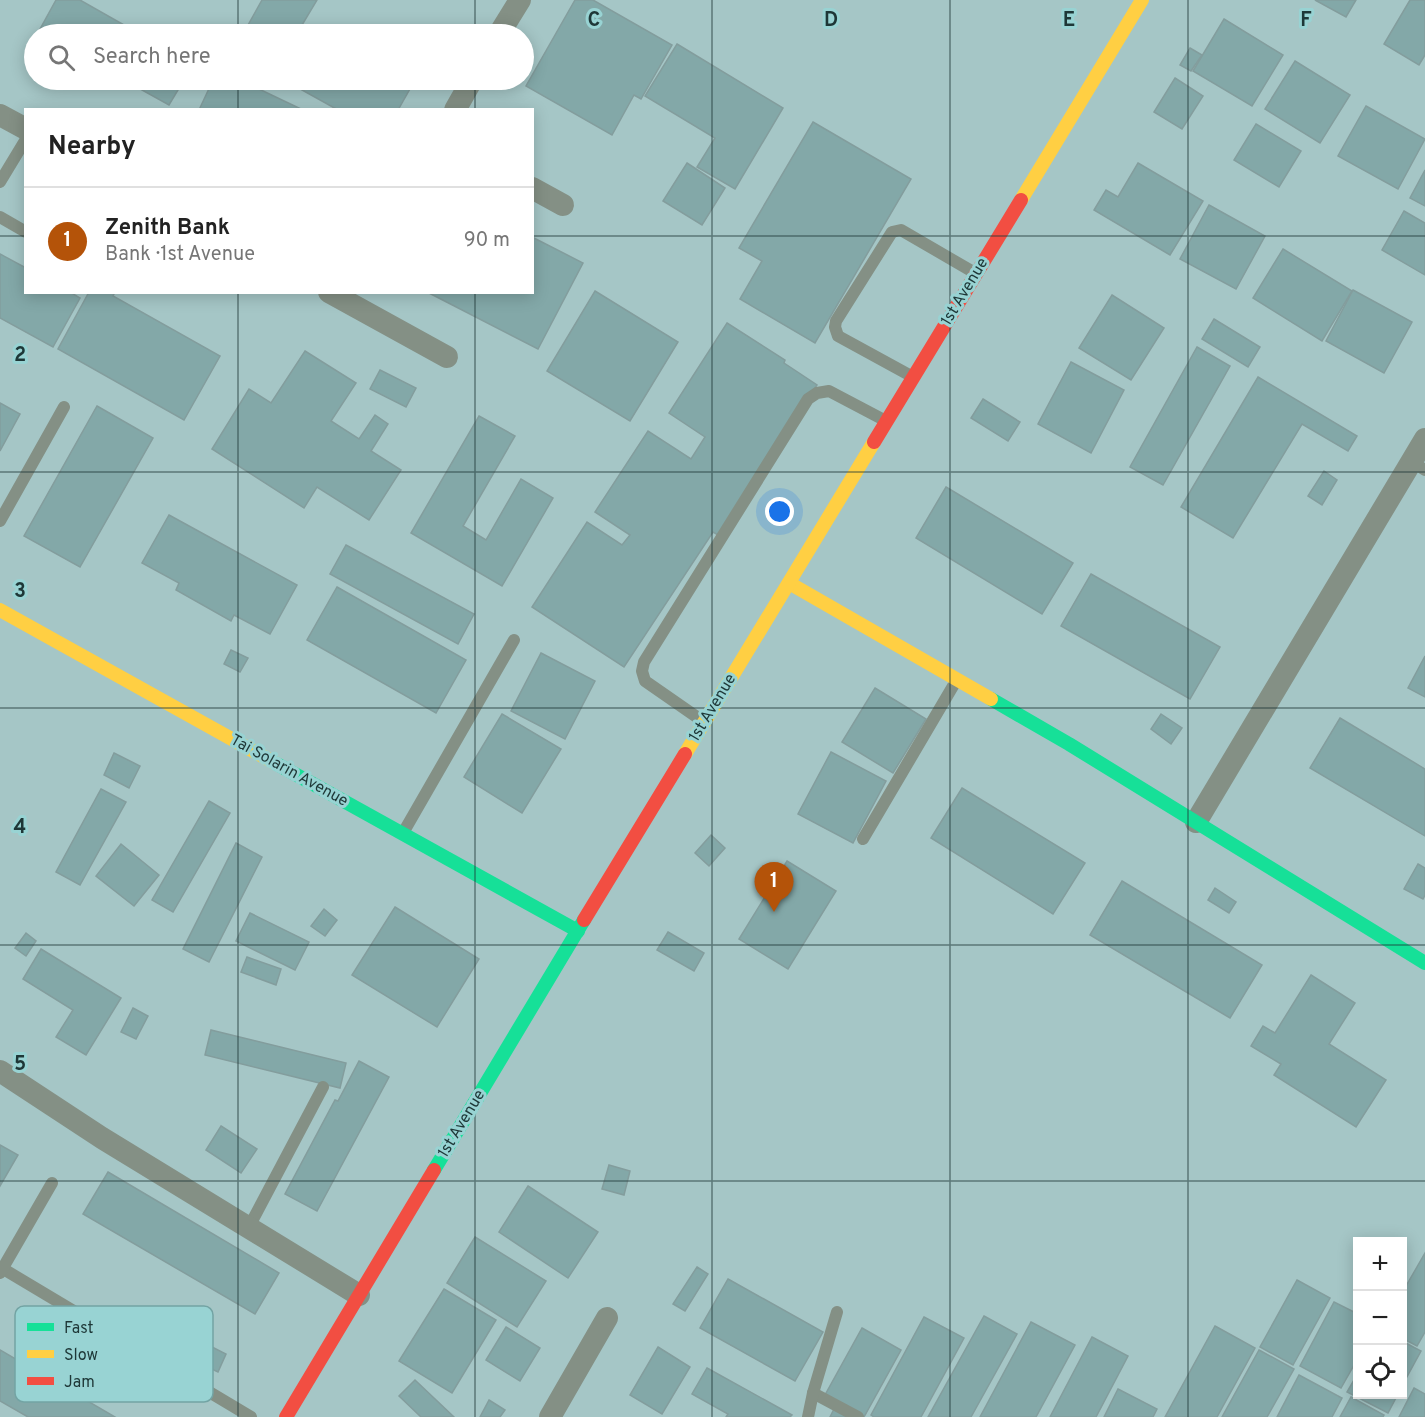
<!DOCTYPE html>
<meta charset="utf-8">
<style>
body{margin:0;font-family:Overpass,sans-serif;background:#f2f2f2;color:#222}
.controls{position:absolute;right:18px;bottom:18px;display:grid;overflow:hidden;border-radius:0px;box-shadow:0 3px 15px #0003}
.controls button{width:54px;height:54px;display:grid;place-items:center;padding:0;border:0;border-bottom:2px solid #e0e0e0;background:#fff;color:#222;font:30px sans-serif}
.you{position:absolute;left:780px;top:512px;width:21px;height:21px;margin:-15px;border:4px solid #fff;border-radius:50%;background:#1a73e8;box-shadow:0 0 0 9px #1a73e833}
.badge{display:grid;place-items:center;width:39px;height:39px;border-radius:50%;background:#b45309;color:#fff;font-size:20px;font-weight:700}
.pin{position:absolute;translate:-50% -50px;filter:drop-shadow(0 2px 3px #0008)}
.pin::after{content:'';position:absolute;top:32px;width:21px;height:18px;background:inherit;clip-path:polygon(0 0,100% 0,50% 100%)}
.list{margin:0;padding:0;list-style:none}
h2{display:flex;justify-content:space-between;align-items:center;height:78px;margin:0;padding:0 24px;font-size:26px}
h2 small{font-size:20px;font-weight:400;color:#767676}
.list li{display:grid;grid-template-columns:39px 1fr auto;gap:18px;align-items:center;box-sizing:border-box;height:108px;padding:0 24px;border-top:2px solid #e0e0e0}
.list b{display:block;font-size:22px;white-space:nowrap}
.list p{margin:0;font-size:20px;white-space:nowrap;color:#767676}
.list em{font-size:20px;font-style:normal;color:#767676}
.icon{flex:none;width:33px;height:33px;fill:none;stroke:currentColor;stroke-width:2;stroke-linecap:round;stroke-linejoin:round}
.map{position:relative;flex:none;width:1425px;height:1417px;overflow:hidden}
.search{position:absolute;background:#fff;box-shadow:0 3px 15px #0003;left:24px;top:24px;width:510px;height:66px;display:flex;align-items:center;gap:15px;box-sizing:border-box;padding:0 21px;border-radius:33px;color:#767676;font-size:22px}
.panel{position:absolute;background:#fff;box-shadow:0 3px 15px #0003;left:24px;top:108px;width:510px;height:186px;border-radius:0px}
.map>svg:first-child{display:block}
.building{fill:#83a8a8;stroke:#839d9d;stroke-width:1.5}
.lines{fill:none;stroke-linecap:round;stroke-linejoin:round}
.lane{stroke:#849085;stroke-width:12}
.street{stroke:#849085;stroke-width:22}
.fast{stroke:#16e098;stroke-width:14}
.slow{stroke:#ffcf43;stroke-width:14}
.jam{stroke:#f24e42;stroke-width:14}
.grid{fill:none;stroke:#1e3737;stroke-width:1.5;stroke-opacity:0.55}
.labels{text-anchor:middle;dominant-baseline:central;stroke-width:6;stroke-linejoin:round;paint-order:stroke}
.street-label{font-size:16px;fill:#1e3737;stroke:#98d3d3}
.key{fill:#98d3d3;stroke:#73a4a4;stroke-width:1.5}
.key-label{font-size:16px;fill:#1e3737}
.grid-label{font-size:20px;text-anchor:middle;font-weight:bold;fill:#1e3737;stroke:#98d3d3;stroke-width:6;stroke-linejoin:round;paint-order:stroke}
</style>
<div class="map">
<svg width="1425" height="1417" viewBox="0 0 1425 1417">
<rect width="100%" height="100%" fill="#a5c6c6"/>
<!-- building -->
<g class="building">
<path d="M 56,0 L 80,0 L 140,34 L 45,34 L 39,31 Z"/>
<path d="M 262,0 L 317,0 L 302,25 L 318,34 L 243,34 Z"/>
<path d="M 575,0 L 593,0 L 672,45 L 641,99 L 634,95 L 612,135 L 526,86 Z"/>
<path d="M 1315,0 L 1356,0 L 1346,17 Z"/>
<path d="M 1410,0 L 1425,0 L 1425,55 L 1419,65 L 1384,44 Z"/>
<path d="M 1224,19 L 1283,55 L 1252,106 L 1193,71 Z"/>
<path d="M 677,44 L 783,108 L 735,189 L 697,167 L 715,138 L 645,96 Z"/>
<path d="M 1190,48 L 1202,55 L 1191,71 L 1180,65 Z"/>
<path d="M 1295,61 L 1350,95 L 1320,143 L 1265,109 Z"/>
<path d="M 1175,78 L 1203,96 L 1182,129 L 1154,112 Z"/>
<path d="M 124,80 L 184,80 L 169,105 Z"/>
<path d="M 213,80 L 240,80 L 303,110 L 199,110 Z"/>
<path d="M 284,80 L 415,80 L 398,110 L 338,110 Z"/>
<path d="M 1366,106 L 1425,139 L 1398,189 L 1338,156 Z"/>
<path d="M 813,122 L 911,179 L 815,343 L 740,299 L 762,261 L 739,248 Z"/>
<path d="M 1256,124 L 1301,151 L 1279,187 L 1234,160 Z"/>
<path d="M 687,163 L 725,188 L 702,225 L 663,201 Z"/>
<path d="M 1138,163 L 1203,201 L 1170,255 L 1094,210 L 1106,190 L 1118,197 Z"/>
<path d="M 1425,170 L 1425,206 L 1410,198 Z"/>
<path d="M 1209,205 L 1265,236 L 1236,289 L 1180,259 Z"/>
<path d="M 1404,211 L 1425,223 L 1425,275 L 1382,250 Z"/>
<path d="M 532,237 L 583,263 L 538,349 L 429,293 L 532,292 Z"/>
<path d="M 1283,249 L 1352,291 L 1322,341 L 1253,298 Z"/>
<path d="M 0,254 L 26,268 L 26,292 L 70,292 L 80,298 L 53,347 L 0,318 Z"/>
<path d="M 1353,290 L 1412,322 L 1384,373 L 1326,341 Z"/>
<path d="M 595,291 L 678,342 L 630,421 L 547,371 Z"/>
<path d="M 89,292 L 115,292 L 113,296 L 220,356 L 184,420 L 58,349 Z"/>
<path d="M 1112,295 L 1164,328 L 1131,380 L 1079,348 Z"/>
<path d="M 1214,319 L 1260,347 L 1248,367 L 1202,339 Z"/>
<path d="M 727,323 L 785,360 L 784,363 L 817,385 L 718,535 L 713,532 L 624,667 L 532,607 L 587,522 L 622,545 L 630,535 L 595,512 L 648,431 L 691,459 L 705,437 L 669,413 Z"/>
<path d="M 1197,347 L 1230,366 L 1163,485 L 1130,467 Z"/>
<path d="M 305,351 L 356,383 L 331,421 L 359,439 L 375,415 L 388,424 L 371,451 L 401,470 L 369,520 L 317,487 L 304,508 L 212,449 L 249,389 L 271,403 Z"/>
<path d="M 1071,362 L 1124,390 L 1091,453 L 1038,424 Z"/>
<path d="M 380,370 L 416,388 L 406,407 L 370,389 Z"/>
<path d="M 1258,377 L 1357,436 L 1348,451 L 1302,424 L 1233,538 L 1181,507 Z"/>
<path d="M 983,399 L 1020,422 L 1008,441 L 971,418 Z"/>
<path d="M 0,403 L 20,414 L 0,451 Z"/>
<path d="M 97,406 L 153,438 L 80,567 L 24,536 Z"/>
<path d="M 479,416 L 515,436 L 463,526 L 486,540 L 521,479 L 553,498 L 502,586 L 411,533 Z"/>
<path d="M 1324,471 L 1337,480 L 1322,505 L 1308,496 Z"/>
<path d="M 946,487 L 1073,563 L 1042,614 L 916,538 Z"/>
<path d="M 169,515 L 297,585 L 270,634 L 234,615 L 231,621 L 176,590 L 179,583 L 142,563 Z"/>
<path d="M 346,545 L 474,614 L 458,644 L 330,574 Z"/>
<path d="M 1091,574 L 1220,647 L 1190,699 L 1061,626 Z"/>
<path d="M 337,587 L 466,660 L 436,713 L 307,640 Z"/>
<path d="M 231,650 L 248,658 L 240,672 L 224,664 Z"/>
<path d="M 541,653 L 595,681 L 565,739 L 511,711 Z"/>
<path d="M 1425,656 L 1425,697 L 1408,688 Z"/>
<path d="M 875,688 L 926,719 L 893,773 L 842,742 Z"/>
<path d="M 502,714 L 561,749 L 522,813 L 464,777 Z"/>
<path d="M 1161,714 L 1182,728 L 1171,744 L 1151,729 Z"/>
<path d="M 1340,718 L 1425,769 L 1425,836 L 1310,768 Z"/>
<path d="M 831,752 L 886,781 L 853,843 L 798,814 Z"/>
<path d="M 114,753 L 140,766 L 129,788 L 104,775 Z"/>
<path d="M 962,788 L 1085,863 L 1053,914 L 931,838 Z"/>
<path d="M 101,789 L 126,802 L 80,885 L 56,872 Z"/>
<path d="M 209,801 L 230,813 L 173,912 L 152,900 Z"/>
<path d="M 711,835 L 725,848 L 709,866 L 695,853 Z"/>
<path d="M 236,843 L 262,857 L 209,962 L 183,949 Z"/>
<path d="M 121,844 L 159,875 L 134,906 L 96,876 Z"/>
<path d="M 787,861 L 836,891 L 788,969 L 739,939 Z"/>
<path d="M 1418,864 L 1425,868 L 1425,895 L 1423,899 L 1404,889 Z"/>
<path d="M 1122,881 L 1262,965 L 1230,1018 L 1090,935 Z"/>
<path d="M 1215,888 L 1236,902 L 1229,913 L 1208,900 Z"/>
<path d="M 395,907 L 479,959 L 437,1027 L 352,975 Z"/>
<path d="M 324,909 L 337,920 L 325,936 L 311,926 Z"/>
<path d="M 250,913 L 309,942 L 295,970 L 236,941 Z"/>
<path d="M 668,932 L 704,953 L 694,971 L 657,950 Z"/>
<path d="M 26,933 L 36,941 L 26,956 L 15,948 Z"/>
<path d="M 41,949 L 121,998 L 86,1055 L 56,1037 L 73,1010 L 23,979 Z"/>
<path d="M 247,957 L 281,969 L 276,985 L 241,972 Z"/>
<path d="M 1311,975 L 1355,1003 L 1329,1044 L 1386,1080 L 1356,1127 L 1274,1075 L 1281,1064 L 1251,1046 L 1263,1026 L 1275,1033 Z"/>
<path d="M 133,1008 L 148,1016 L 136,1039 L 121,1032 Z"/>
<path d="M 211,1030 L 346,1063 L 340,1088 L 205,1055 Z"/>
<path d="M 359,1061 L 389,1077 L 317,1211 L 285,1194 L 335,1100 L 338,1101 Z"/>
<path d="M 221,1126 L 257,1149 L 241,1173 L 206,1150 Z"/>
<path d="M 0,1145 L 18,1155 L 0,1186 Z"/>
<path d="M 609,1165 L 630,1171 L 624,1195 L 602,1189 Z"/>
<path d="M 108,1172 L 279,1273 L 255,1314 L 83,1214 Z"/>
<path d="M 528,1186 L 598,1232 L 568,1278 L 499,1232 Z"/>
<path d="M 475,1237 L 546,1281 L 517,1327 L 447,1283 Z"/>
<path d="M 1425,1253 L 1425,1332 L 1417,1346 L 1402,1338 L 1402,1293 Z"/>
<path d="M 697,1267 L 708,1274 L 685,1311 L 673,1304 Z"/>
<path d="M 728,1279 L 823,1332 L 795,1381 L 700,1328 Z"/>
<path d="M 1297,1280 L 1330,1298 L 1293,1365 L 1260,1347 Z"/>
<path d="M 444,1289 L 496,1320 L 452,1393 L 399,1361 Z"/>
<path d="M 1334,1302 L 1358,1314 L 1358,1358 L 1341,1388 L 1300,1366 Z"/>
<path d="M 984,1316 L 1017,1334 L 971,1417 L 928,1417 Z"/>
<path d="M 924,1317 L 964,1338 L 921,1417 L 874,1417 L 871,1415 Z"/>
<path d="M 1031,1322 L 1075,1345 L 1036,1417 L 980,1417 Z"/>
<path d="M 1215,1326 L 1255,1348 L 1217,1417 L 1165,1417 Z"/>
<path d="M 506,1327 L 540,1348 L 520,1381 L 486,1360 Z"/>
<path d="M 862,1328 L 901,1350 L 864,1417 L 825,1395 Z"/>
<path d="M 1092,1337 L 1128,1356 L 1096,1417 L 1050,1417 Z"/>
<path d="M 1402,1341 L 1421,1351 L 1402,1386 Z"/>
<path d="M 212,1347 L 226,1354 L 218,1372 L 203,1365 Z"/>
<path d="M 658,1347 L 690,1367 L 662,1414 L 630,1395 Z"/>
<path d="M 0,1350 L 115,1417 L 28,1417 L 0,1401 Z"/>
<path d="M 1259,1350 L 1294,1369 L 1267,1417 L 1222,1417 Z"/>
<path d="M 707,1368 L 792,1415 L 790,1417 L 726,1417 L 728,1414 L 692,1394 Z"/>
<path d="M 1358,1373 L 1358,1394 L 1398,1394 L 1388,1413 L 1347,1392 Z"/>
<path d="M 1299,1375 L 1342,1398 L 1332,1417 L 1277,1417 Z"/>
<path d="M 415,1380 L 454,1417 L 421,1417 L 399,1396 Z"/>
<path d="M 1414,1388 L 1425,1394 L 1425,1417 L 1399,1417 Z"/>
<path d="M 1118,1389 L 1157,1409 L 1153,1417 L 1104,1417 Z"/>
<path d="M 1351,1397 L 1384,1415 L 1383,1417 L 1340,1417 Z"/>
<path d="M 489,1400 L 505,1410 L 500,1417 L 480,1417 Z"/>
<path d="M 834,1409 L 849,1417 L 830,1417 Z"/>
</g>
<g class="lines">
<!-- lane -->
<g class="lane">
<path d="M 0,182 L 26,139"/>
<path d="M 0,217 L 26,232"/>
<path d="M 913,377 L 838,336 L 835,327 L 836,321 L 892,232 L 901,230 L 975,273"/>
<path d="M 1412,462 L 1425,470"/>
<path d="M 0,521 L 64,407"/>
<path d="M 704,722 L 645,681 L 642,671 L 644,662 L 808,399 L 817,393 L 829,391 L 886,421"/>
<path d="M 403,833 L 514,640"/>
<path d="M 863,839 L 956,681"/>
<path d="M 249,1227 L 323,1087"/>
<path d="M 0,1267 L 251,1417"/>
<path d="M 0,1273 L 52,1183"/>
<path d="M 813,1393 L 858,1417"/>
<path d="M 808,1417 L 813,1393 L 837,1312"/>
</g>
<!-- street -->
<g class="street">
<path d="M 499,34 L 520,0"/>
<path d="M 455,110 L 472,80"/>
<path d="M 0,115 L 26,129"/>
<path d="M 532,188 L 563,205"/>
<path d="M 329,292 L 447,357"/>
<path d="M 1196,822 L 1425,439"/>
<path d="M 0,1071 L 102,1138 L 359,1295"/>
<path d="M 550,1417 L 607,1318"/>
</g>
<!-- fast -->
<g class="fast">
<path d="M 991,699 L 1069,744 L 1425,963"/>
<path d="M 275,763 L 578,931"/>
<path d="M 434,1170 L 584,920"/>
</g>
<!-- slow -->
<g class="slow">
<path d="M 1021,200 L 1142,0"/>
<path d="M 789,583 L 991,699"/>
<path d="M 0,610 L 275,763"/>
<path d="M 685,754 L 874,442"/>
</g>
<!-- jam -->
<g class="jam">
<path d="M 874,442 L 1021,200"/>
<path d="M 584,920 L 685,754"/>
<path d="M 286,1417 L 434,1170"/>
</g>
</g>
<!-- grid -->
<path class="grid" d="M 238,0 L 238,34M 475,0 L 475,34M 712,0 L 712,1417M 950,0 L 950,1417M 1188,0 L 1188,1417M 238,80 L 238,110M 475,80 L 475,110M 0,236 L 26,236M 532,236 L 1425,236M 238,292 L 238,1417M 475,292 L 475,1417M 0,472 L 1425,472M 0,708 L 1425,708M 0,945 L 1425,945M 0,1181 L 1425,1181"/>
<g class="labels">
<!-- street labels -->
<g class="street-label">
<text transform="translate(965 292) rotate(-59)">1st Avenue</text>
<text transform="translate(713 708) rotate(-59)">1st Avenue</text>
<text transform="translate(289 771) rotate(29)">Tai Solarin Avenue</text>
<text transform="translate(462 1124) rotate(-59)">1st Avenue</text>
</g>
</g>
<!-- legend -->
<rect x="15" y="1306" width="198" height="96" rx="9" class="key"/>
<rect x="27" y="1323" width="27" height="8" fill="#16e098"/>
<rect x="27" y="1350" width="27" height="8" fill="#ffcf43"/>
<rect x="27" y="1377" width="27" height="8" fill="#f24e42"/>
<g class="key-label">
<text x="64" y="1333">Fast</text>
<text x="64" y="1360">Slow</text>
<text x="64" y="1387">Jam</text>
</g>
<g class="grid-label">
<text x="594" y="26">C</text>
<text x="831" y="26">D</text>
<text x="1069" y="26">E</text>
<text x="1306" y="26">F</text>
<text x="20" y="361">2</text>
<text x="20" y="597">3</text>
<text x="20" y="833">4</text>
<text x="20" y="1070">5</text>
</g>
</svg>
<div class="controls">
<button>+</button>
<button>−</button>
<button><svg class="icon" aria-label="locate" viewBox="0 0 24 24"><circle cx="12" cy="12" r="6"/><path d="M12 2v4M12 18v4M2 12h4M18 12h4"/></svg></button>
</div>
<div class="you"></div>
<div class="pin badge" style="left:774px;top:912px">1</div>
<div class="search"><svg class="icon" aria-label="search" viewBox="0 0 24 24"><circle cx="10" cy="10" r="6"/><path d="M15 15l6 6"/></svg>Search here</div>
<section class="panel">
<h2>Nearby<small></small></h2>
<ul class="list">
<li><span class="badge">1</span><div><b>Zenith Bank</b><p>Bank · 1st Avenue</p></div><em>90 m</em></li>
</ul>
</section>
</div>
